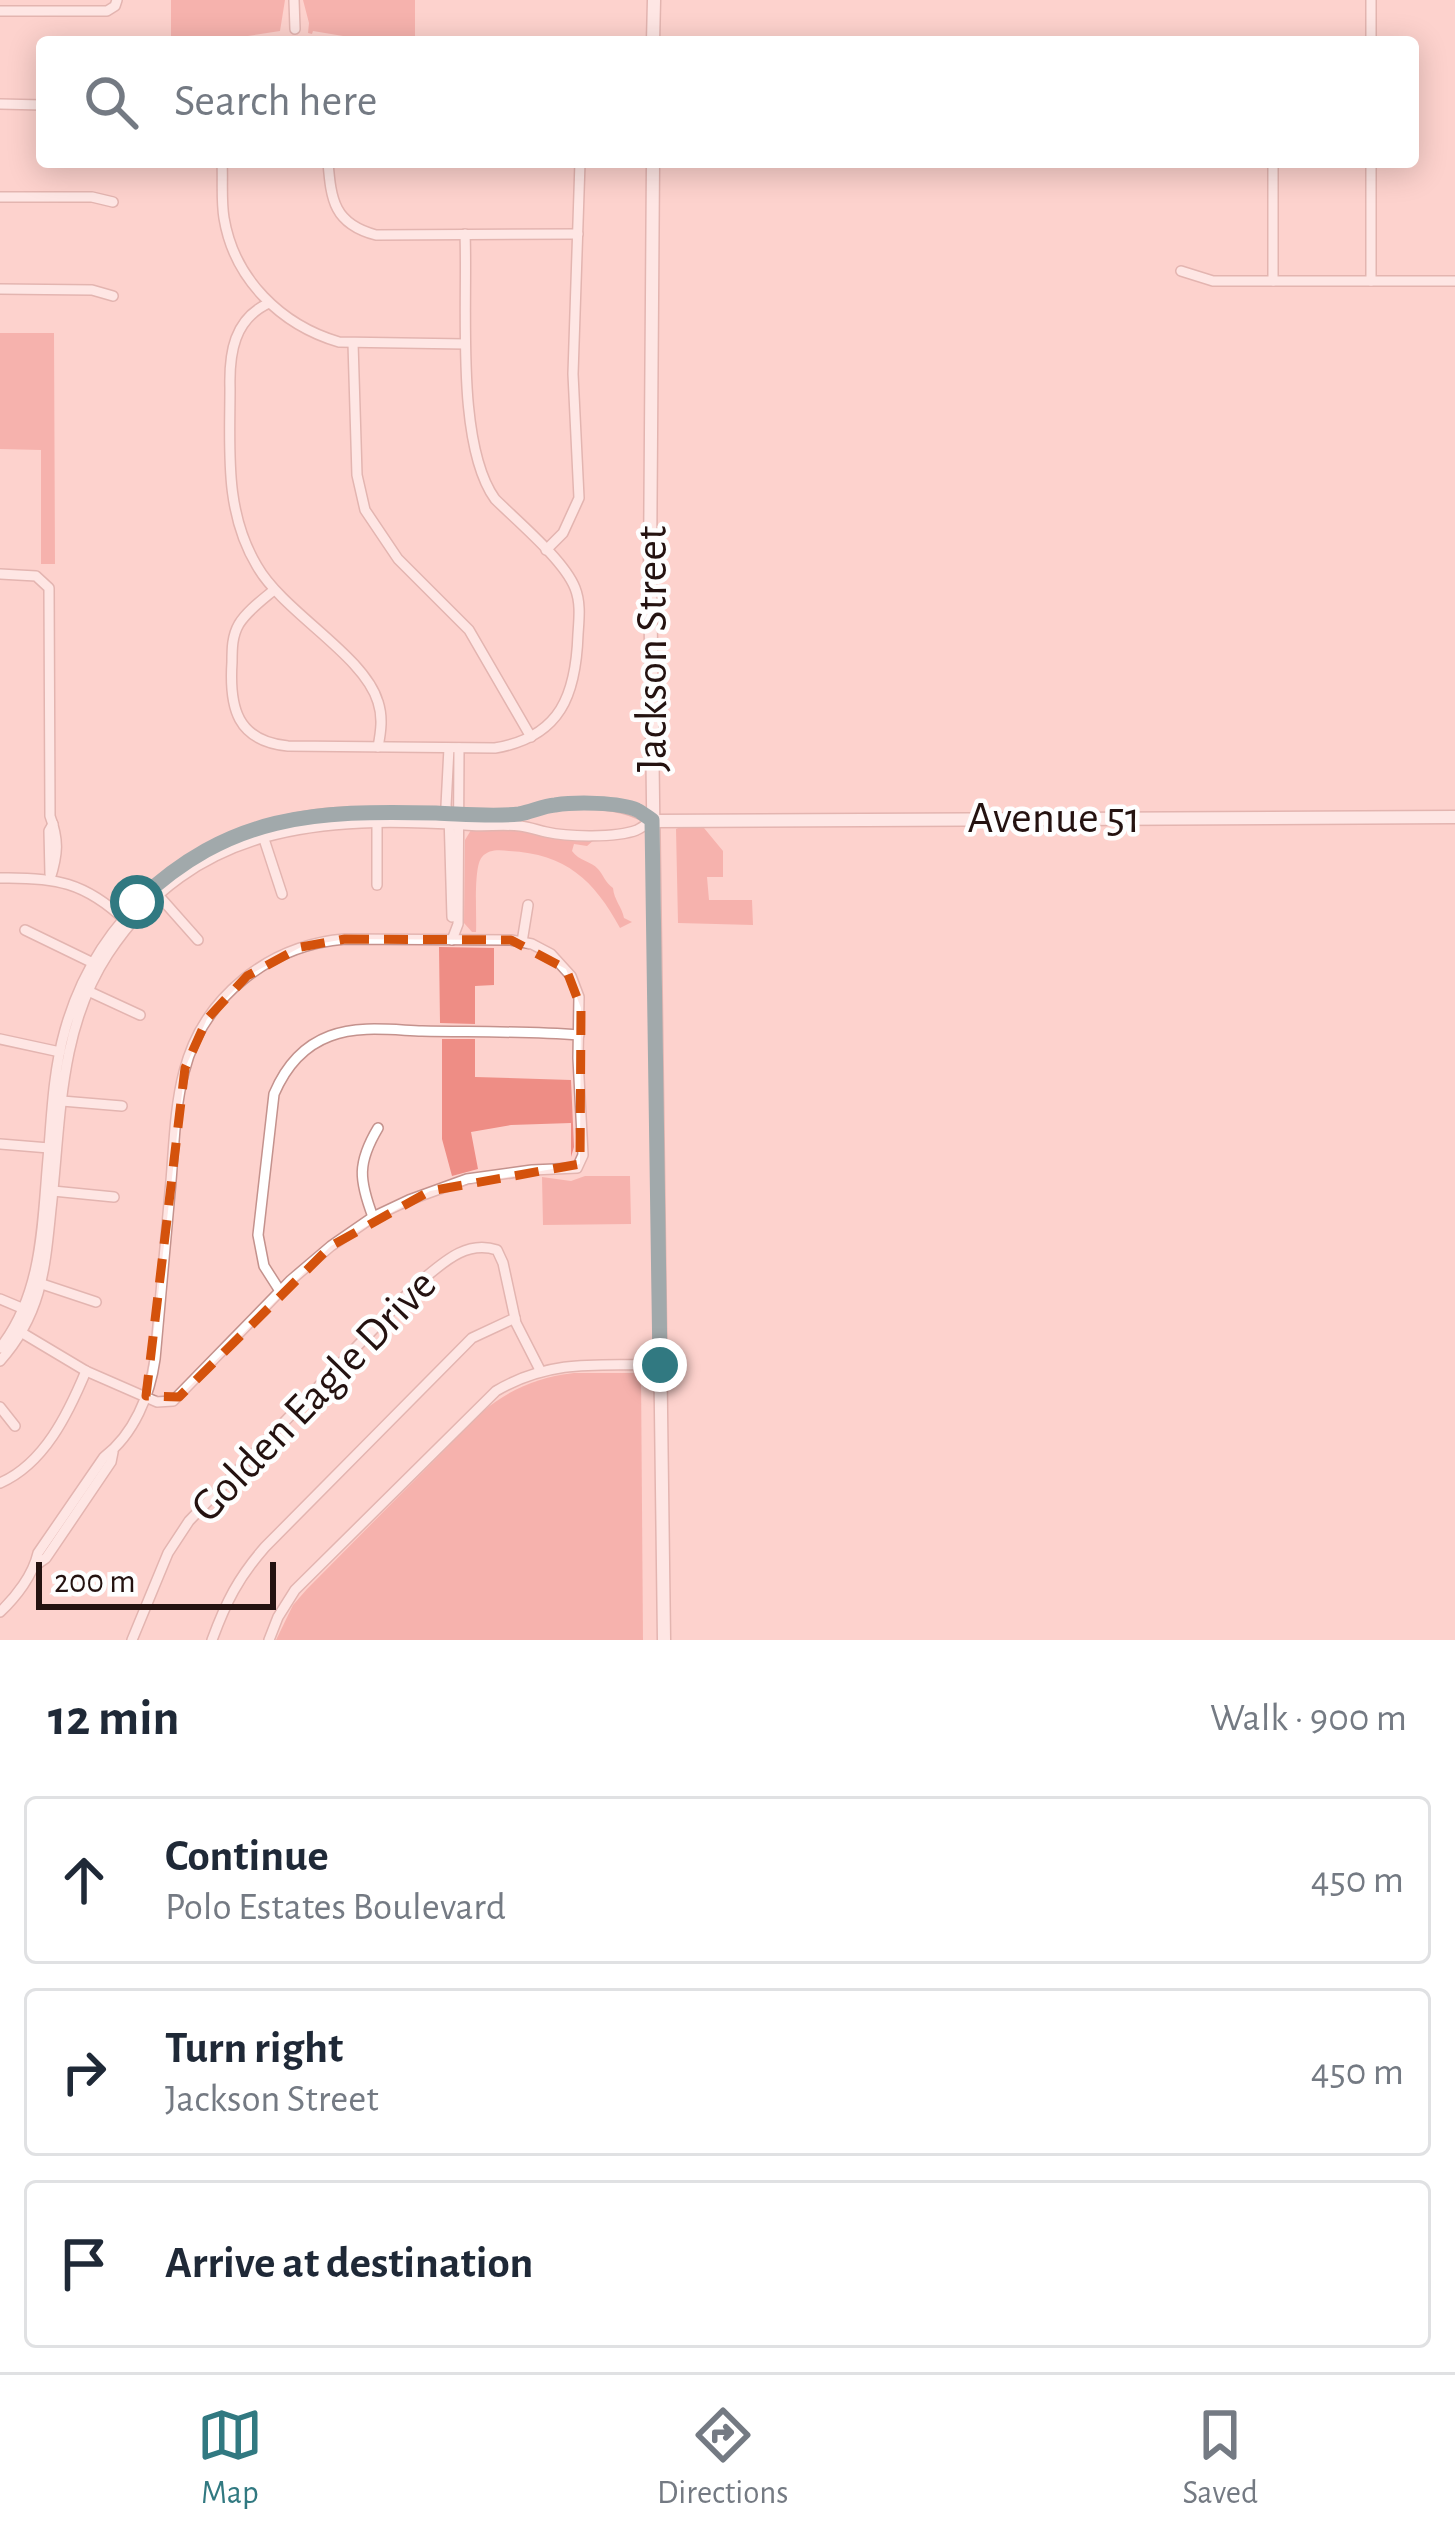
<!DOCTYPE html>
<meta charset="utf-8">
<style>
body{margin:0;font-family:"Alegreya Sans",sans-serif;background:#f6f6f7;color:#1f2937}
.scale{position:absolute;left:36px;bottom:30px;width:240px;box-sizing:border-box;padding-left:12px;border:6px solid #241210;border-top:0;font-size:33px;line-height:42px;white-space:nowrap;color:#241210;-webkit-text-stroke:9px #fefefe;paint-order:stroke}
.stop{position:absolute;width:36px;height:36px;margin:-27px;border:9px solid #317981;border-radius:50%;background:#fff}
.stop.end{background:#317981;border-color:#fff;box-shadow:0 3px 12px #0008}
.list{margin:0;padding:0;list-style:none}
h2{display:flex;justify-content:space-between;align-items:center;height:156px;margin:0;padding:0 48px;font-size:51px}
h2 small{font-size:39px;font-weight:400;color:#747a83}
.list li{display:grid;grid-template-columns:78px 1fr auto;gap:36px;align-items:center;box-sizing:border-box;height:168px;margin:0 24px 24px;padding:0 24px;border:3px solid #e0e1e3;border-radius:12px}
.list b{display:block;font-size:45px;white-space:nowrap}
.list p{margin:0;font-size:39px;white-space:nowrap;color:#747a83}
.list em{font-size:39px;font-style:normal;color:#747a83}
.icon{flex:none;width:66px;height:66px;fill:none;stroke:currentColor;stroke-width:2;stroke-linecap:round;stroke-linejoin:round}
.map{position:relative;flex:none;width:1455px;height:1640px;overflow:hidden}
.search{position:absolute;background:#fff;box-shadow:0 6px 30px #0003;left:36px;right:36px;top:36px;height:132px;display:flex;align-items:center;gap:30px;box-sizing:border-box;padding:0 42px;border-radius:12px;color:#747a83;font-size:45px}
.sheet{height:732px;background:#fff}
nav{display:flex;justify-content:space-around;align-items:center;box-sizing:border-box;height:168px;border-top:3px solid #e0e1e3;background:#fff;font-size:33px;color:#747a83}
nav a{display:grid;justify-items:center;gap:6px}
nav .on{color:#317981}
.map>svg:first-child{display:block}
.green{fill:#ee8d85}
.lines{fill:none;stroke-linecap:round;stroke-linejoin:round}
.street-casing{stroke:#c4928d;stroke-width:12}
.secondary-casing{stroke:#c4928d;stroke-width:15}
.street{stroke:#fff;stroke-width:9}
.secondary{stroke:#fff;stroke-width:12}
.route{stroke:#317981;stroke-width:15}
.marked{fill:none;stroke:#d4520c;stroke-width:9;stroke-dasharray:24 15;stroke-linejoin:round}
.labels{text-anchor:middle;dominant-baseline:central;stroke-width:9;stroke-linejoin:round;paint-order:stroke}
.street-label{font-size:45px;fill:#241210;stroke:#fefefe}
</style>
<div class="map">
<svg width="1455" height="1640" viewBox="0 0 1455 1640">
<rect width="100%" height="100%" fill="#fdd2cd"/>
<!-- green -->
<g class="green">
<path d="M 171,0 L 285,0 L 280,31 L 209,42 L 171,42 Z"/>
<path d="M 303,0 L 415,0 L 415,42 L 379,42 L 313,31 L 312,34 L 308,33 L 309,23 Z"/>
<path d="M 0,333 L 54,333 L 55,564 L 41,564 L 41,450 L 0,449 Z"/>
<path d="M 680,827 L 704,828 L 723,851 L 723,877 L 707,877 L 709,900 L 752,900 L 753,925 L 678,923 L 676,829 Z"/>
<path d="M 471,830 L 515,830 L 552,838 L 594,840 L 587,846 L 574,844 L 572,851 C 579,861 591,861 598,869 C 604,876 605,882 613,888 C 614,900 622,907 624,918 L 632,922 L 620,928 C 594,880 566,854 509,851 C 499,850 489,849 482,857 C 473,867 477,917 476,932 L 472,932 L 464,923 L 465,840 Z"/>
<path d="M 439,947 L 494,948 L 494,985 L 475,986 L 475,1024 L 440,1023 Z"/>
<path d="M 442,1039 L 475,1039 L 475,1077 L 571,1080 L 574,1147 L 571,1157 L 571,1123 L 511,1125 L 471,1132 L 478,1169 L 452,1176 L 442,1139 Z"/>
<path d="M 585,1176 L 630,1176 L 631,1224 L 543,1225 L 542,1177 L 571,1181 Z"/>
<path d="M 574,1373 L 641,1373 L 643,1640 L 276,1640 L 293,1605 L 307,1589 L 482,1412 C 510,1389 538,1377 574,1373 Z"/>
</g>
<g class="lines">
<!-- street casing -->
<g class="street-casing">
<g id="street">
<path d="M 294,0 L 295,29"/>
<path d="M 1371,0 L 1371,42"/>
<path d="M 0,11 L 107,11 L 115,6 L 117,0"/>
<path d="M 0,104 L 42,105"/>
<path d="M 222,162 C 223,180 221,200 224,218 C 234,279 281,325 339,342 L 465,344"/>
<path d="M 328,162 C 331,200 334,224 376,235 L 578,234"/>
<path d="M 0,197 L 92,197 L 113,202"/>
<path d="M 1181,271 L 1213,281 L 1455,281"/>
<path d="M 1273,281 L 1273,162"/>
<path d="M 1371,281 L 1371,162"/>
<path d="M 0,289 L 92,290 L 113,296"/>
<path d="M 269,303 C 234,319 229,353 230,388 C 230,450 224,511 257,566 C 284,613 364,655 378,702 C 383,717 381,731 378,747"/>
<path d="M 353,343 L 357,475 L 365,510 L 398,559 L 469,630 L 531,737"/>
<path d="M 546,550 L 563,533 L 579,498 L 573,374 L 580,162"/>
<path d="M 0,574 L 36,576 L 49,588 L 50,816 C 59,840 58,854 50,879"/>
<path d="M 274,590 C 262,600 247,611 239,624 C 232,636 232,649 232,662 C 229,708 237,741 288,746 L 495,748 C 561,737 576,694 578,634 C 579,619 581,603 575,588 C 564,560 517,521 495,499 C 455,443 468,304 465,234"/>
<path d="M 449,748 L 446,806 L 449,814 L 452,917"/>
<path d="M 263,836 L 282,894"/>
<path d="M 50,874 L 49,831 L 53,824"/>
<path d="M 0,878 C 55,877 85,882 126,921"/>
<path d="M 377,885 L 377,823"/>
<path d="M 159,896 L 198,940"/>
<path d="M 25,930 L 93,963"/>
<path d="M 452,940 L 458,924 L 459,748"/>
<path d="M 522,942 L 528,905"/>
<path d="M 88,991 L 140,1015"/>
<path d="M 0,1039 L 60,1052"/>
<path d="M 62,1101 L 122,1106"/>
<path d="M 0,1144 L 49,1148"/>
<path d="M 53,1191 L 114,1197"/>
<path d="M 373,1217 C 359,1180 357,1163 378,1128"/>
<path d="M 42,1284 L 96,1302"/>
<path d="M 280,1291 L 264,1266 L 258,1235 L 274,1094 C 285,1068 303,1046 330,1036 C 358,1025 393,1030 422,1031 C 474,1032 527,1031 579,1035"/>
<path d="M 0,1299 L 24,1309"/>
<path d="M 0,1348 C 45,1291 42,1217 49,1148 C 52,1108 54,1069 65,1030 C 96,919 189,837 302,817 C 344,809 388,813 430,813 C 459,813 491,818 521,814 C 533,812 544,806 556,805 C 588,802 626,802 652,821 C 651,821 638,830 637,830 C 616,838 568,837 546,832 C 537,830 529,827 520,826 C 501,824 483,827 465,825 C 323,816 194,823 108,954 C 58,1030 61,1122 51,1209 C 45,1268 42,1314 0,1361"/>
<path d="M 0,1407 L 15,1426"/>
<path d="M 0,1483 C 44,1464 68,1414 86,1371"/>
<path d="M 36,1565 L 46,1558 L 111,1462 L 113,1452"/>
<path d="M 0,1612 C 16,1597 33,1575 38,1553 L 104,1457 C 134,1434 150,1395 155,1359 C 160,1303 165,1248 170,1192 C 174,1152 174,1110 184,1072 C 203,997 269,945 345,939 L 511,940 L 532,944 L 551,954 L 571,976 L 579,997 L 578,1058 L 583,1155 L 577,1168 L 532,1170 L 467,1179 L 409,1200 L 373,1217 L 331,1246 L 291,1280 L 173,1401 L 157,1402 L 86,1371 L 19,1331"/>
<path d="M 132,1640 L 168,1553 L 189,1521 L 416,1285 C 440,1266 464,1239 497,1250 L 503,1263 L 516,1323 L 540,1370"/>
<path d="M 212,1640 C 226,1602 238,1578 265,1547 L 472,1338 L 515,1318"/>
<path d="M 269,1640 L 278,1617 L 295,1590 L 496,1391 C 550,1359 599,1365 660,1365"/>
</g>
</g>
<!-- secondary casing -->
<g class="secondary-casing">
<g id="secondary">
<path d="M 653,42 L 654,0"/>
<path d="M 653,162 L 650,571 L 664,1640"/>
<path d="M 652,821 L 1455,817"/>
</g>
</g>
<!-- street -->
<use href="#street" class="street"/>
<!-- secondary -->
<use href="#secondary" class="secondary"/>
</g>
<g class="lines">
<!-- route -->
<path class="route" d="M 137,902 C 230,814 314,810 436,813 C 463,814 492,817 519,814 C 531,812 543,806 555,805 C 575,802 619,802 637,810 C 638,810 652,820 652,820 L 660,1365"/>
</g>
<!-- marked area -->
<path d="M0 0H1455V1640H0ZM 345,939 L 511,940 L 566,969 L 581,1008 L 580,1164 L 430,1191 L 331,1246 L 179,1397 L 146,1396 L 185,1068 L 207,1019 L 247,976 L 301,947 Z" fill="#fdd2cd" fill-opacity=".55" fill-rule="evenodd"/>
<path class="marked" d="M 345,939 L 511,940 L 566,969 L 581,1008 L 580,1164 L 430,1191 L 331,1246 L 179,1397 L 146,1396 L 185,1068 L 207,1019 L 247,976 L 301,947 Z"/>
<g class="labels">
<!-- street labels -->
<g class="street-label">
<text transform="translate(652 649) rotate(-90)">Jackson Street</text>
<text x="1054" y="818">Avenue 51</text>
<text transform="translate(314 1396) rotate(-46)">Golden Eagle Drive</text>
</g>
</g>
</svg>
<div class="scale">200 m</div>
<div class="stop" style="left:137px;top:902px"></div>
<div class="stop end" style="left:660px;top:1365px"></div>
<div class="search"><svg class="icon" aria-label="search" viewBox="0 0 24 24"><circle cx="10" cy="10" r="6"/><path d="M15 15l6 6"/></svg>Search here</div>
</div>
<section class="sheet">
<h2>12 min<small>Walk · 900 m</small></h2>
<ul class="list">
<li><svg class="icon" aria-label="ahead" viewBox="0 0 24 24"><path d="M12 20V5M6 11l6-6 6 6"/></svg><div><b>Continue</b><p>Polo Estates Boulevard</p></div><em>450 m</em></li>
<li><svg class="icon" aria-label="right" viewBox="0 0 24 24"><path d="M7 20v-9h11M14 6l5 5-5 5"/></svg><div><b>Turn right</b><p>Jackson Street</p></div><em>450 m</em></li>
<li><svg class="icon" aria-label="arrive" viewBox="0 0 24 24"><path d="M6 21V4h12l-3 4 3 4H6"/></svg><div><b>Arrive at destination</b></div></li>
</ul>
</section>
<nav>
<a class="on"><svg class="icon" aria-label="map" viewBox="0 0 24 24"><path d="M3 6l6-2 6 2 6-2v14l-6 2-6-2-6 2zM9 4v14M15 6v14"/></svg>Map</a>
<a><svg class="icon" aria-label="directions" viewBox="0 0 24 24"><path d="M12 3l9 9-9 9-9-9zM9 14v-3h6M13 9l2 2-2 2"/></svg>Directions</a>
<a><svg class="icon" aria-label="saved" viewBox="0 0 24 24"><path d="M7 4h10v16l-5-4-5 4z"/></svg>Saved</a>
</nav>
